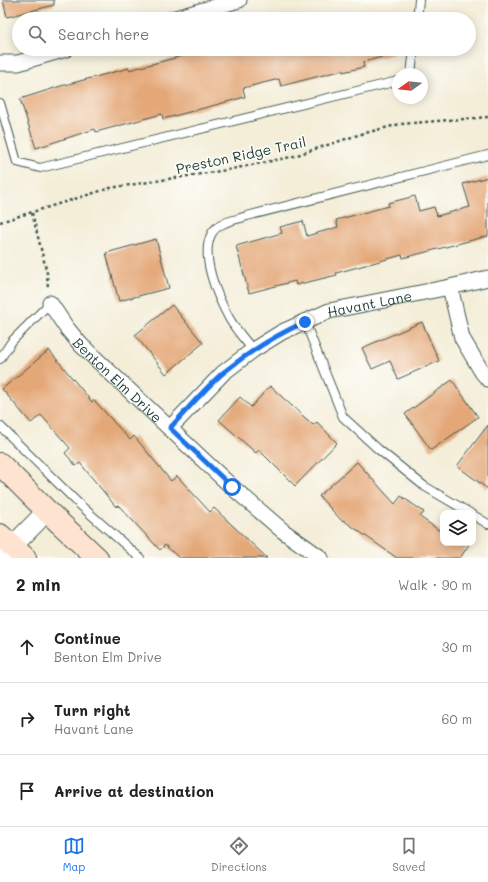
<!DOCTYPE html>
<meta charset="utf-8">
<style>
body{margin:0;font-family:Mali,sans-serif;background:#f6f6f6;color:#222}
.controls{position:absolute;right:12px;bottom:12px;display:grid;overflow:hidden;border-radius:8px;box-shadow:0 2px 10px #0003}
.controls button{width:36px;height:36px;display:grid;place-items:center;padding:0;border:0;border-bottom:1px solid #e0e0e0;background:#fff;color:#222;font:20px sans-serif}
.compass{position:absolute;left:392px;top:68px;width:36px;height:36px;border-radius:50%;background:#fff;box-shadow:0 2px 10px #0003;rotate:255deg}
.stop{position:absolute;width:12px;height:12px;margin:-9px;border:3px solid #1a73e8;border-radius:50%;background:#fff}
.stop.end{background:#1a73e8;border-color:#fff;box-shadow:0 1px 4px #0008}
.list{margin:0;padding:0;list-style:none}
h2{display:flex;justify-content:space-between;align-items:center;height:52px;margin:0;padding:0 16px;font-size:17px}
h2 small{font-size:13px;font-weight:400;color:#767676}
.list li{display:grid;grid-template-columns:26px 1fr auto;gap:12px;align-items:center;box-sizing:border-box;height:72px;padding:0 16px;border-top:1px solid #e0e0e0}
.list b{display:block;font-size:15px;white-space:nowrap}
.list p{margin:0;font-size:13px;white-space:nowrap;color:#767676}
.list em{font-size:13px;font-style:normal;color:#767676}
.icon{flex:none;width:22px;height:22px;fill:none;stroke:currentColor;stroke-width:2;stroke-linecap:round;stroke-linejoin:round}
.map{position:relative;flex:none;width:488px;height:558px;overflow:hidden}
.search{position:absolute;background:#fff;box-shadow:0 2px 10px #0003;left:12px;right:12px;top:12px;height:44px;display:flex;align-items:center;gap:10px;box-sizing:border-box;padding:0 14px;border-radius:22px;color:#767676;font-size:15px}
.sheet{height:268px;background:#fff}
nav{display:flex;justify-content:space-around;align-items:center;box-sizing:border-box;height:56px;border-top:1px solid #e0e0e0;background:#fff;font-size:11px;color:#767676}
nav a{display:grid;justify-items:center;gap:2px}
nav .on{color:#1a73e8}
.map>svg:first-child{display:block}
.building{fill:#e4a778}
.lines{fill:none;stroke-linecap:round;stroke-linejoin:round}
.service-casing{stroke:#3f584d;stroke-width:10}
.minor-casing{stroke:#3f584d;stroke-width:17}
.tertiary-casing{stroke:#3f584d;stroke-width:21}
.secondary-casing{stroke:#3f584d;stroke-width:24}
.path{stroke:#3f584d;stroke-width:2.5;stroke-dasharray:3 3;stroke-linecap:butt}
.service{stroke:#fff;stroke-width:8}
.minor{stroke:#fff;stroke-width:15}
.tertiary{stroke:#fff;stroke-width:19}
.secondary{stroke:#fee3d1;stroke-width:22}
.route{stroke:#1a73e8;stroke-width:5}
.labels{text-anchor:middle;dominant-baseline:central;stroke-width:3.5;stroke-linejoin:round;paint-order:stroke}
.street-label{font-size:14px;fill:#1f3d34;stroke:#fdfcf7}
</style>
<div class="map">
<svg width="488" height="558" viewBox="0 0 488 558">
<rect width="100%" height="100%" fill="#fdfcf7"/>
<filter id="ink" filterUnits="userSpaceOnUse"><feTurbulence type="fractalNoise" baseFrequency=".025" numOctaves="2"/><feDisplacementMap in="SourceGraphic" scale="8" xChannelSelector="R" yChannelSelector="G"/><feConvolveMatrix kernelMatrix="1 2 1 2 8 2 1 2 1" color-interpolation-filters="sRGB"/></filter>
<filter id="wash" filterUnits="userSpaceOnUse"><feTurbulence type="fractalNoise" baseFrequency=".012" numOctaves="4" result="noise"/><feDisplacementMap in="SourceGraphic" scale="16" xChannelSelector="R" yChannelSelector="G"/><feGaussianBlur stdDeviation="0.9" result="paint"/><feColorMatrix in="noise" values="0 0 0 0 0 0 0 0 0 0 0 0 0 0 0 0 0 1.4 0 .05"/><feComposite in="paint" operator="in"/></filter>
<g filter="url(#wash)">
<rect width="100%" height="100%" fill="#f4eed9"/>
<g id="blocks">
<!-- building -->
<g class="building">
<path d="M 3,0 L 54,0 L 54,5 L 7,17 Z"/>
<path d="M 209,49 L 392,49 L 393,54 L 363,62 L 364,67 L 343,72 L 343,70 L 281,86 L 279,79 L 243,88 L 245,97 L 163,119 L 162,114 L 96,132 L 95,129 L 36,148 L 20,99 L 61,86 L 129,68 L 129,70 Z"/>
<path d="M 488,177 L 488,236 L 403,258 L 402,255 L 336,273 L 337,275 L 296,285 L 295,281 L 249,293 L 236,246 L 282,233 L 280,227 L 303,221 L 307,236 L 338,227 L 336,220 L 389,206 L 388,203 L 415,196 L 419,211 L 434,207 L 437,216 L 470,207 L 463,184 Z"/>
<path d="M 156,239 L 169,288 L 119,301 L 106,253 Z"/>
<path d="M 172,305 L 203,343 L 166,374 L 135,335 Z"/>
<path d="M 422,322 L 439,361 L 398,379 L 390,361 L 372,369 L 362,348 Z"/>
<path d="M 49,350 L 92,402 L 94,400 L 130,440 L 134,436 L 171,481 L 177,476 L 210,512 L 214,508 L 267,558 L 179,558 L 165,545 L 160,550 L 118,505 L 116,507 L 80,463 L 76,466 L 65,453 L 70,448 L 41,415 L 31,423 L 2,389 Z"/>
<path d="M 452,380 L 478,417 L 431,450 L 405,414 Z"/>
<path d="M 270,386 L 313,425 L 317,422 L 337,443 L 295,486 L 259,450 L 256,453 L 219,420 L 240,397 L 251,407 Z"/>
<path d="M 488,425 L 488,489 L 457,466 Z"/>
<path d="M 357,462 L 395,504 L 401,496 L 424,512 L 420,517 L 443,533 L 443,543 L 470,543 L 460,558 L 397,558 L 343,520 L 342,521 L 319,496 Z"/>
</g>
</g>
</g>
<g filter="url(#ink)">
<use href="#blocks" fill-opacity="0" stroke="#3f584d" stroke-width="1"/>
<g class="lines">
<!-- service casing -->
<g class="service-casing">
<g id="service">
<path d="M 417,19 L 419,0"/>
<path d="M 411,74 L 414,49"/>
<path d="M 0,103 L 17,162 L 40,168 L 398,81"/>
<path d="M 305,322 L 343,417 L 378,449 L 424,486 L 470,513"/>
<path d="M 253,350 C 245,340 235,329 229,318 C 218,298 199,255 212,233 C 218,222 236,220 247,216 L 488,155"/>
<path d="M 0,359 L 12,341 L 50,303"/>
<path d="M 0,426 L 79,504 L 140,558"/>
<path d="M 473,515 L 488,524"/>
</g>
</g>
<!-- minor casing -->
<g class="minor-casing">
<g id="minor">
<path d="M 172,19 L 239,0"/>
<path d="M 0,63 L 18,63 L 66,49"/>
<path d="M 450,287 L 462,338 L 482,372 L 488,379"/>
<path id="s1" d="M 50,303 L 66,327 L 81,345 L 232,487 L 283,531 L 321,558"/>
<path id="s2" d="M 170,428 L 223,373 L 253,350 L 282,332 L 329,311 L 450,287 L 488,278"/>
</g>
</g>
<!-- tertiary casing -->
<g class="tertiary-casing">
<path id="tertiary" d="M 1,558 L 47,511"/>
</g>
<!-- secondary casing -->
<g class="secondary-casing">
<g id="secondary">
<path d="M 0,464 L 47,511 L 97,558"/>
<path d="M 0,535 L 25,558"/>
</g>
</g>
<!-- path -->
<g class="path">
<path d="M 32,213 L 47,273 L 48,288"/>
<path d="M 0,222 L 110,188 L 227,170 L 291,157 L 358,135 L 400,124 L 488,117"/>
</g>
<!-- service -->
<use href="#service" class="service"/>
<!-- minor -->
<use href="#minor" class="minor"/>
<!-- tertiary -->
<use href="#tertiary" class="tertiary"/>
<!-- secondary -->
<use href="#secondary" class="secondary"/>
</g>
</g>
<g class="lines" filter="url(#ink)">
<!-- route -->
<path class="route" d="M 232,487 L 170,428 C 187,410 205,388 224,372 C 249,352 276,335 305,322"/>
</g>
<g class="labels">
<!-- street labels -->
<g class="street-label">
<text transform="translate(241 155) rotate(-12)">Preston Ridge Trail</text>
<text stroke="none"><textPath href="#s2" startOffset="241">Havant Lane</textPath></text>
<text stroke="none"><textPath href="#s1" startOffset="103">Benton Elm Drive</textPath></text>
</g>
</g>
</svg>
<div class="controls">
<button><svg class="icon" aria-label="layers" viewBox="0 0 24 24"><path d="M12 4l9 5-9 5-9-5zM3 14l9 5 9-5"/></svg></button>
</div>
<svg class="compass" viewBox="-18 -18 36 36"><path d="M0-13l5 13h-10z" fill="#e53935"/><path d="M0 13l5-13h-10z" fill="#767676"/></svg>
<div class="stop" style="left:232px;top:487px"></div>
<div class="stop end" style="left:305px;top:322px"></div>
<div class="search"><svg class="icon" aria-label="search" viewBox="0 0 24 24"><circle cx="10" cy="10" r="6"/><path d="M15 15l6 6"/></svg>Search here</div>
</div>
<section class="sheet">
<h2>2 min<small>Walk · 90 m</small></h2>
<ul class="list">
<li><svg class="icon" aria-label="ahead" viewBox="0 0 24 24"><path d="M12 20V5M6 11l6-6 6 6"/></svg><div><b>Continue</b><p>Benton Elm Drive</p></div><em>30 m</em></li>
<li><svg class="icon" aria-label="right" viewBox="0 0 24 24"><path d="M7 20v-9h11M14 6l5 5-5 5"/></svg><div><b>Turn right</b><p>Havant Lane</p></div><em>60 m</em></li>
<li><svg class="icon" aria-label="arrive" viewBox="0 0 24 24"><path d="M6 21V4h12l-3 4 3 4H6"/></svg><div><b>Arrive at destination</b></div></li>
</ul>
</section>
<nav>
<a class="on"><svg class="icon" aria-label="map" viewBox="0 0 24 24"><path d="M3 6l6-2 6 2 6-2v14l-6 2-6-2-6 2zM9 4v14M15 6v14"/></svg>Map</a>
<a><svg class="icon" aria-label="directions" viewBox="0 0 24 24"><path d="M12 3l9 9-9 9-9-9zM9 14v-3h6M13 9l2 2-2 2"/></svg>Directions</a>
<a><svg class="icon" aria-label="saved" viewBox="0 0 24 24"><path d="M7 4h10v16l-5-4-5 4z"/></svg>Saved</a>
</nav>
